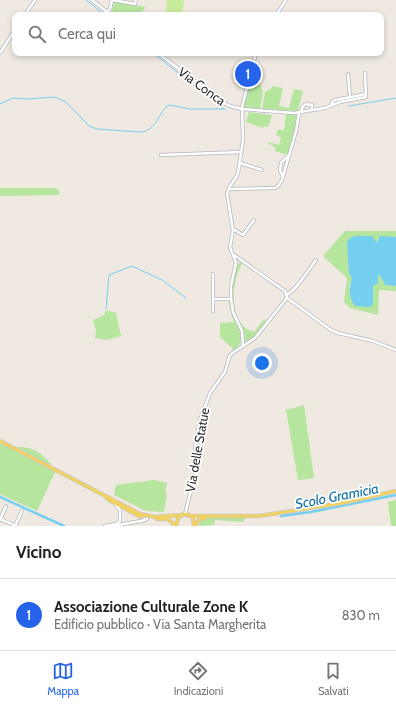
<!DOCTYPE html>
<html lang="it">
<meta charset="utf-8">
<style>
body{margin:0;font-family:Cabin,sans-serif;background:#f2f2f2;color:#202124}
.you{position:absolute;left:262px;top:363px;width:14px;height:14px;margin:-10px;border:3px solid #fff;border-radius:50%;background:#1a73e8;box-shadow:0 0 0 6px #1a73e833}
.badge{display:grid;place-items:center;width:26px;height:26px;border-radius:50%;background:#2563eb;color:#fff;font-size:13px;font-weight:700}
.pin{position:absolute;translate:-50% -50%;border:2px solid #fff;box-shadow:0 1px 4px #0006}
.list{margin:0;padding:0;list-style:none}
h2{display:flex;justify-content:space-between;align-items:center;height:52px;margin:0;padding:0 16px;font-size:17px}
h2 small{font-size:13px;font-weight:400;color:#757577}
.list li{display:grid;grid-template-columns:26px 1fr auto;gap:12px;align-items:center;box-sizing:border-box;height:72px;padding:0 16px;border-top:1px solid #e0e0e0}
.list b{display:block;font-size:15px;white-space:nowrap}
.list p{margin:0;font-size:13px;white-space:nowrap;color:#757577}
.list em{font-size:13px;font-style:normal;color:#757577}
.icon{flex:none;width:22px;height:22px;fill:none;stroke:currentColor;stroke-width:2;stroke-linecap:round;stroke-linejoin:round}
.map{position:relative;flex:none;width:396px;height:526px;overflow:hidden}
.search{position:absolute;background:#fff;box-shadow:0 2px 6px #0003;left:12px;right:12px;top:12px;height:44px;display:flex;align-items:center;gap:10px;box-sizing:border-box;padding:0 14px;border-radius:8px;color:#757577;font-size:15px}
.sheet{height:124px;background:#fff}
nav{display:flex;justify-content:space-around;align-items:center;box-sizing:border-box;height:56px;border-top:1px solid #e0e0e0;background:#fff;font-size:11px;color:#757577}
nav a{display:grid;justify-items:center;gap:2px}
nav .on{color:#2563eb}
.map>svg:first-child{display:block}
.green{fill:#b6e59e}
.pitch{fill:#c9ec9a}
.water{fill:#75cff0}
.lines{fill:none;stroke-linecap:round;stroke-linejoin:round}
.stream{stroke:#75cff0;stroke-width:1}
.canal{stroke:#75cff0;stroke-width:2.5}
.minor-casing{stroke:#b4b7c1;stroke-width:4}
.major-casing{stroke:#c9c9c9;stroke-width:4.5}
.minor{stroke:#fff;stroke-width:2.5}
.major{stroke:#f2d163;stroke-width:3}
.labels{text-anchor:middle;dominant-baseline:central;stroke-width:3.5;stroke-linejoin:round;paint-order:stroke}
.street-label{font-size:13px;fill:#2e2e2e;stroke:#fff}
.water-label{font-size:14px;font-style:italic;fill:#0d6fa3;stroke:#fff}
</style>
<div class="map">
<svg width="396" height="526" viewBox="0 0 396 526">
<rect width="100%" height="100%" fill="#efe9e1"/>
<!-- green -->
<g class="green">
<path d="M 114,2 L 146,7 L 139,15 L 115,15 L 112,11 Z"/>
<path d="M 250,83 L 261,85 L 263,92 L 260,109 L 243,107 Z"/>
<path d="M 272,86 L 283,88 L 279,106 L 289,108 L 294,89 L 303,91 L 298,111 L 262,109 L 265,92 L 272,88 Z"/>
<path d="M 249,112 L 272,115 L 268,127 L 264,126 L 263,128 L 246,122 Z"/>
<path d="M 286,114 L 294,114 L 296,116 L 297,124 L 288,155 L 274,151 L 276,148 L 268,143 L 268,142 L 279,145 L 281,137 L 276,135 L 278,129 L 284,131 Z"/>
<path d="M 0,188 L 56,188 L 60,192 L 58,195 L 0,196 Z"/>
<path d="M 345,231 L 396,231 L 396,237 L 380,237 C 371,255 354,268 349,288 L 373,285 L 378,274 L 381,277 L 385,285 L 396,286 L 396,291 L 379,290 L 378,315 L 350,308 L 344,302 L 347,278 L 323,256 Z"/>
<path d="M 243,262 C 231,281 227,325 254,332 L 264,319 L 266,321 L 255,337 L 248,341 L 245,341 C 243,330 239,324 235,314 C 230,301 230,274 239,263 Z"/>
<path d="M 229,301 L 230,301 C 231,309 233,316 236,323 C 241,333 245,341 235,350 L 234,350 L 220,337 L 220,323 L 234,322 L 230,310 Z"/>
<path d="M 106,310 L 116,313 L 121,336 L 107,340 L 95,338 L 96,330 L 93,320 L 104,315 Z"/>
<path d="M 304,405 L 314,478 L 298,480 L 286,410 Z"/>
<path d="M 0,444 L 9,447 L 55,472 L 37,511 L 0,494 Z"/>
<path d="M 16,447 C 32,446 43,453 52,466 Z"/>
<path d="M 154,480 L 167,483 L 165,492 L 167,493 L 164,512 L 146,511 L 114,495 L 116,485 Z"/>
<path d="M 396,500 L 396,526 L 391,526 L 388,502 Z"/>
<path d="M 209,517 L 242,517 L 245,519 L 243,522 L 215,520 L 214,525 L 198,526 L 202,520 Z"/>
</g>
<!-- pitch -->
<path class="pitch" d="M 167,0 L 184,0 L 182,15 L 166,12 Z"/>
<!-- water -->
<path class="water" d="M 355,236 L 372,236 L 377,243 L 380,236 L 396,237 L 396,286 L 385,285 L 381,277 L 378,274 L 378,283 L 373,286 L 373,304 L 370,307 L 355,306 C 348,297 349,289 352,278 L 349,273 L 347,243 L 349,239 Z"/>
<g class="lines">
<!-- stream -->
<g class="stream">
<path d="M 86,0 L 105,15"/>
<path d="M 153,53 L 224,109"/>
<path d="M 0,104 L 13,98 L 28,99 L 55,97 L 66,102 L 89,126 L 97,129 L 140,132 C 155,132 158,115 167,106 L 170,105 L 190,109 L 225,109"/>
<path d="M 349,106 L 396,98"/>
<path d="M 106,309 L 109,275 L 132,266 L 162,280 L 186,298"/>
</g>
<!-- canal -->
<g class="canal">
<path d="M 0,497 L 64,526"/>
<path d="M 281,516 L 311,512 L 396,495"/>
</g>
<!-- minor casing -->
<g class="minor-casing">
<g id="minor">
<path d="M 92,0 L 111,15"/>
<path d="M 113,0 L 135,4 L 136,0"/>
<path d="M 107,12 L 110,9 L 112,0"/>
<path d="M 25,15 L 35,0"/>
<path d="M 276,15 L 286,0"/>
<path d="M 0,53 L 15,30"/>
<path d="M 158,53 L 222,102 L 230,106 L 242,109 L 294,113 L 325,108 L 340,102 L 366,97 L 365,73"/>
<path d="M 348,74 L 350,97"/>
<path d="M 331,106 L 332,102 L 335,100 L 366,94"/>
<path d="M 301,112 L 303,106 L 306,104 L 312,105 L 312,110"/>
<path d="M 161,155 L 241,152"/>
<path d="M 240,163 L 262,170"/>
<path d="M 283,177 L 280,170 L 281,163 L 289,155"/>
<path d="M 228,189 L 275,188 L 278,186 L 282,180 L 296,131 L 299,113"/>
<path d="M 233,229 L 243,235 L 254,220"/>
<path d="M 234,255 L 285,291 L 287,298 L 331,330 L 338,333 L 373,341 L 396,350"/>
<path d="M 286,295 C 296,291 309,269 316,260"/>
<path d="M 213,299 L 231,299"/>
<path d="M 213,311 L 213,274"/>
<path d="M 243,346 L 242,331 L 233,312 L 231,299 L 231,286 L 236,263 L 230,247 L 233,231 L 227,193 L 230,186 L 237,176 L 239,168 L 243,139 L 242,107 L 256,53"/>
<path d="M 185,514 L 195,475 L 195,447 L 200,420 L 210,393 L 225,372 L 229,358 L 231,354 L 255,338 L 287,298"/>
<path d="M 0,519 L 16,526"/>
<path d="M 0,520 L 6,506"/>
<path d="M 15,526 L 22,511"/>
<path d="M 105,526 L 117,524 L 120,521 L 120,510 L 115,504"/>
<path d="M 112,526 L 141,521 L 147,519"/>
</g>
</g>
<!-- major casing -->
<g class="major-casing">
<g id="major">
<path d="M 0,441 L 140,514 L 155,517 L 182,515"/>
<path d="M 107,499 L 141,517"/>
<path d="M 190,516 L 259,516 L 342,503 L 396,491"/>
<path d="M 157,519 L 168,519 L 176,526"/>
<path d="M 195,525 L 199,520 L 209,516"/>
<path d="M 176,526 L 178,518 C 183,513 188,513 193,518 L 194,526"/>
</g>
</g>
<!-- minor -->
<use href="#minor" class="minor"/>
<!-- major -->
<use href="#major" class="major"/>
</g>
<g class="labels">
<!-- street labels -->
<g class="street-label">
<text transform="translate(202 86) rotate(36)">Via Conca</text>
<text transform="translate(197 450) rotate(-80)">Via delle Statue</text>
</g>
<!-- water labels -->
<g class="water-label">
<text transform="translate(337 496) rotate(-11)">Scolo Gramicia</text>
</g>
</g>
</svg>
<div class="you"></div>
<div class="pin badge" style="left:248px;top:74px">1</div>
<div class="search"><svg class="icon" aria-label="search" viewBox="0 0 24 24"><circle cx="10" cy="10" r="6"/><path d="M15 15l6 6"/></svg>Cerca qui</div>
</div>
<section class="sheet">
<h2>Vicino<small></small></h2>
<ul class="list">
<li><span class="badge">1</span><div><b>Associazione Culturale Zone K</b><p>Edificio pubblico · Via Santa Margherita</p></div><em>830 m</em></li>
</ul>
</section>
<nav>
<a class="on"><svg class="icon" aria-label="map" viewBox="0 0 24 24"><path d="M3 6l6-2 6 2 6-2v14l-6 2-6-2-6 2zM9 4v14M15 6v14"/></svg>Mappa</a>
<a><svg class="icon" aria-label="directions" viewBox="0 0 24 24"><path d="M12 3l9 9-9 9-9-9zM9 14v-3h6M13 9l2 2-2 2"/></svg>Indicazioni</a>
<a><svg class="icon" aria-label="saved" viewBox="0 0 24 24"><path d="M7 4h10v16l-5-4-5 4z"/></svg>Salvati</a>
</nav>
